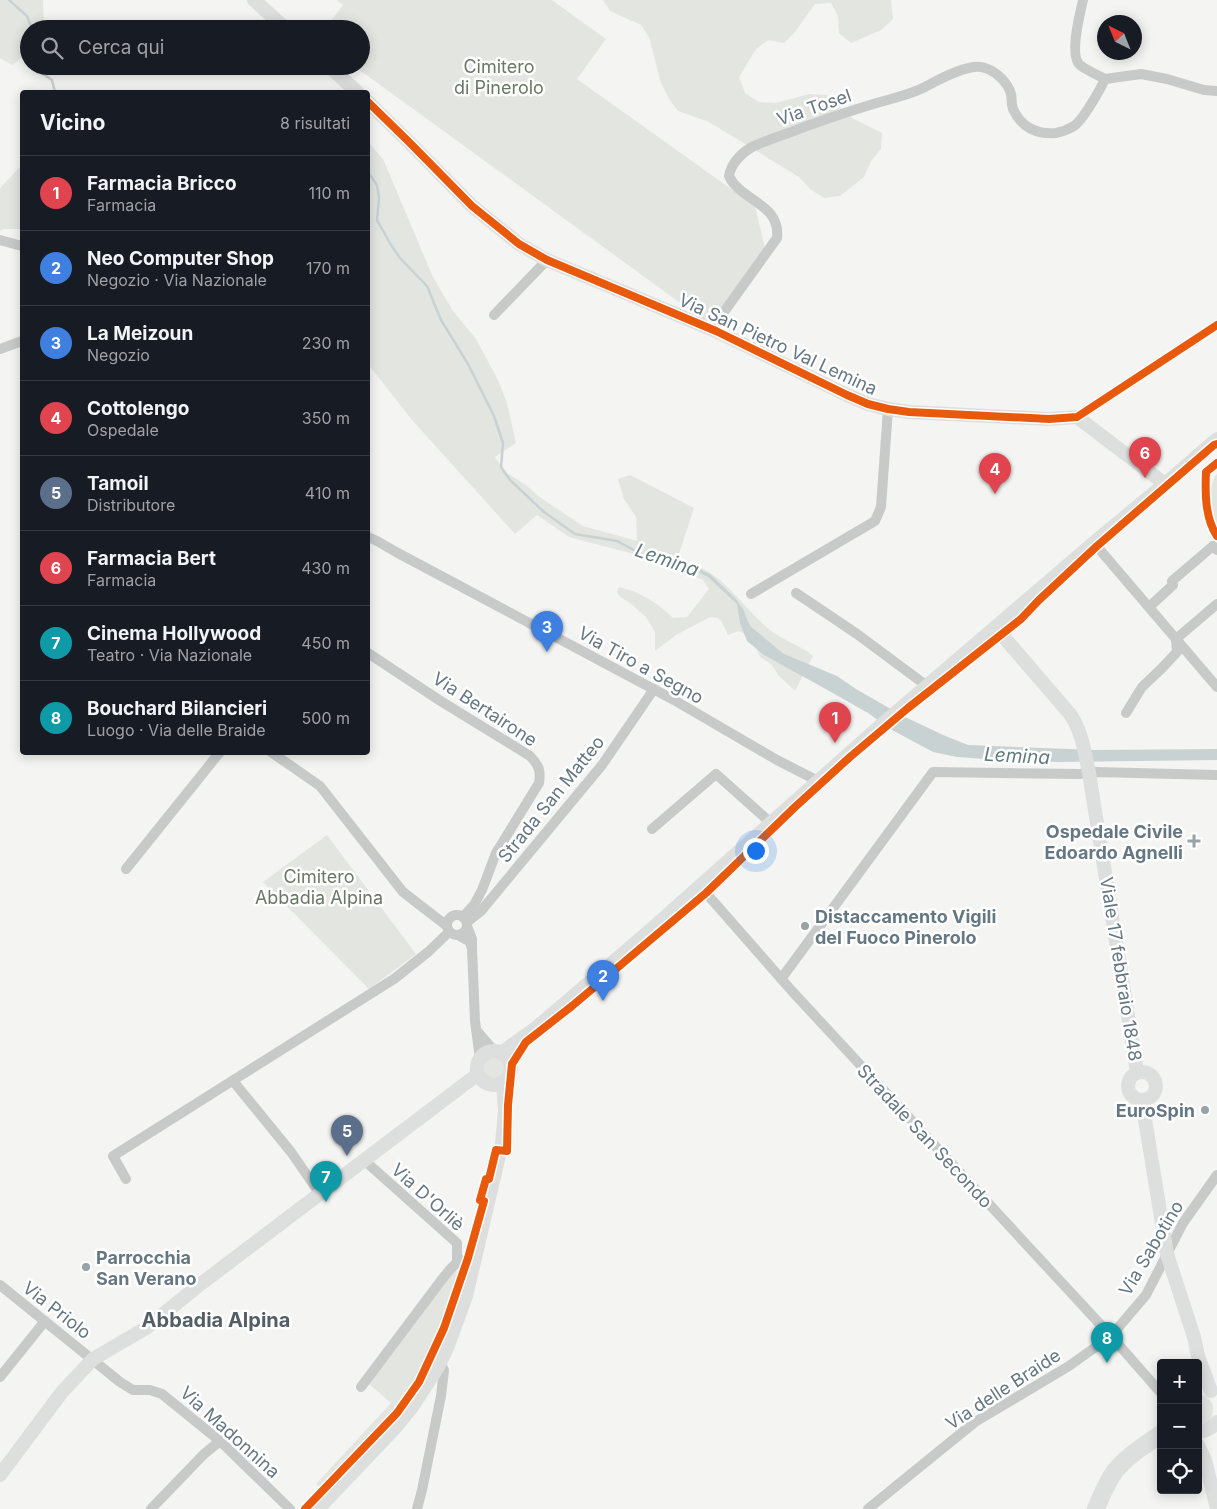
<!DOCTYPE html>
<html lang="it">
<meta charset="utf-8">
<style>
body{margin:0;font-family:Inter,sans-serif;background:#20242c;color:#f1f3f6}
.controls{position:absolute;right:15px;bottom:15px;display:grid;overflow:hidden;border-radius:5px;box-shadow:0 2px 12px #0003}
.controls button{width:45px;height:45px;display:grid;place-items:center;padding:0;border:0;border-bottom:1px solid #363941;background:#171b24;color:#f1f3f6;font:25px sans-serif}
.compass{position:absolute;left:1097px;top:15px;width:45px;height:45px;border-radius:50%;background:#171b24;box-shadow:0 2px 12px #0003;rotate:317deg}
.you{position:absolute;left:755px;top:850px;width:18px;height:18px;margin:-12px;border:4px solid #fff;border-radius:50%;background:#1a73e8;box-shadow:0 0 0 8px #1a73e833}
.badge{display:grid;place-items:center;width:32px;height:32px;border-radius:50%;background:#97a3a9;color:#fff;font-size:16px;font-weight:700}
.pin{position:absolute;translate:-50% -41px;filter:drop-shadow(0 1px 2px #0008)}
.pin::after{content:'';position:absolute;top:26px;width:18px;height:15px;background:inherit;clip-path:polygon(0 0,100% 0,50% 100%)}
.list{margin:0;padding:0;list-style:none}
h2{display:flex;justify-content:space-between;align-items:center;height:65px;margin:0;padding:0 20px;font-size:21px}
h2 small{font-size:16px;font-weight:400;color:#9ea1a6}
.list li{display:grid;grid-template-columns:32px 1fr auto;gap:15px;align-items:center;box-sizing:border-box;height:75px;padding:0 20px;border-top:1px solid #363941}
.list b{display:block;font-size:19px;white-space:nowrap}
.list p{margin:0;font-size:16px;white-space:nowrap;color:#9ea1a6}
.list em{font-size:16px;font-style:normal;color:#9ea1a6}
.icon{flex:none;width:28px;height:28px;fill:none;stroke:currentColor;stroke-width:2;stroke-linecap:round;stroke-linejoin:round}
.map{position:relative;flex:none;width:1217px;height:1509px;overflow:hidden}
.search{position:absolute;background:#171b24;box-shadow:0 2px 12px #0003;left:20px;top:20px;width:350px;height:55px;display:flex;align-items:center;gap:12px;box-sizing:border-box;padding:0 18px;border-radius:28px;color:#9ea1a6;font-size:19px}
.panel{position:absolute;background:#171b24;box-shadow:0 2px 12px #0003;left:20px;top:90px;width:350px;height:665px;border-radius:5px}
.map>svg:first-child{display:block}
.green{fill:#e3e6e0}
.water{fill:#c8d2d3}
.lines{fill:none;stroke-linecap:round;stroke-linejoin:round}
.stream{stroke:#c8d2d3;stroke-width:2.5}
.street{stroke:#c8caca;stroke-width:10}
.secondary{stroke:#dddede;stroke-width:14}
.highway{stroke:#dddede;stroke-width:18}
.cycleway-casing{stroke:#fff;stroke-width:11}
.cycleway{stroke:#e8590c;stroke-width:8}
.poi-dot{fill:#97a3a9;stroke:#fff;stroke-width:2}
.labels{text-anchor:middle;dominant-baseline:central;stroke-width:5;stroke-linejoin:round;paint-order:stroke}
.park-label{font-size:18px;fill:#6a7964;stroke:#fff}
.street-label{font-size:18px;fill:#657782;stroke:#fff}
.poi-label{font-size:18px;font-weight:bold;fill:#657782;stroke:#fff;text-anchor:end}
.water-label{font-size:19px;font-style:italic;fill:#61797f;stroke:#fff}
.quarter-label{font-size:20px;font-weight:bold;fill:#535f67;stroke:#fff}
</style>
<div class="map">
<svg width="1217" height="1509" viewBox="0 0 1217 1509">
<rect width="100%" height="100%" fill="#f4f4f2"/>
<!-- green -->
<g class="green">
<path d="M 0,0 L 43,0 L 43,1 L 44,29 L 29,29 L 29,52 L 12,65 L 0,58 Z"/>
<path d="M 337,0 L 552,0 L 606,39 L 577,79 L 755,206 L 765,248 L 713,318 L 707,320 L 701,318 L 354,66 L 361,66 L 361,29 L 325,29 L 343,5 Z"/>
<path d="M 603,0 L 891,0 L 893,19 L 881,30 L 851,43 L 839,33 L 838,16 L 831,3 L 815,4 L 795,32 L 784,43 L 768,40 L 756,49 L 739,77 L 745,93 L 759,102 L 776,103 L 809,94 L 827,95 L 852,118 L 882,133 L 881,149 L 871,161 L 864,177 L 840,196 L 824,198 L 810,189 L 799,177 L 709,122 L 678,111 L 669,99 L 661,83 L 649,37 L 641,25 L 610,11 Z"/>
<path d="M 368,142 L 383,159 L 433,277 L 453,311 L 476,339 L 499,382 L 507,403 L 516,443 L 495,457 L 505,472 L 526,485 L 538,496 L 583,526 L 637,541 L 636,517 L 624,499 L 618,479 L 630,475 L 694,508 L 678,557 C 693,564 709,570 722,582 C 740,598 754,618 774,633 C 787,642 802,646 813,656 L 795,691 L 778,675 L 772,665 L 760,657 L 751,638 L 739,631 L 728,635 L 722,622 L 718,618 L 710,617 L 676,635 L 655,651 L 655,632 L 646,617 L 630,603 L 619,596 L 617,591 L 619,587 C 639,591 659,604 673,618 L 687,617 L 709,589 L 703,580 L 696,577 L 686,576 L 664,562 L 569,537 L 537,515 L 515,534 L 412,420 L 368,364 Z"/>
<path d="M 22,165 L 22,229 L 3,229 L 0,231 L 0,188 Z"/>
<path d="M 1217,474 L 1217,526 C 1211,511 1206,488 1217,474 Z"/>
<path d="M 327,835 L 416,954 L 369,989 L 263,882 Z"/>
<circle cx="494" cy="1068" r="11"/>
<path d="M 453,1271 L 463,1271 L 452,1316 L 407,1405 L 325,1492 L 316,1484 L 391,1403 L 369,1384 Z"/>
<path d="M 1198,1394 C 1213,1396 1217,1409 1209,1421 L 1198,1425 Z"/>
</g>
<!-- water -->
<path class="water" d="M 638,553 L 684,562 L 710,574 L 736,599 L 743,609 L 750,626 L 784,654 L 837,676 L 856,689 L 903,716 L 943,735 L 968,745 L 1094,750 L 1217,749 L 1217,760 L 1057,762 L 998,760 L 957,757 L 933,752 L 892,730 L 868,713 L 831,692 L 764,655 L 747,641 L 740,623 L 737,604 L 708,577 L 689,568 Z"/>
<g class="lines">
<!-- stream -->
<g class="stream">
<path d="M 9,0 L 27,16 L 32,29"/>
<path d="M 38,66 L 40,72 L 52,80 L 55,92"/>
<path d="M 368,172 L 377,185 L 379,198 L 377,220 L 391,245 L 400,258 L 427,286 L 441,320 L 468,364 L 494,416 L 503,443 L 501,467 L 510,480 L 544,512 L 575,534 L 617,541 L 639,553"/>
</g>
<!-- street -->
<g class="street">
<path d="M 1105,79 L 1141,74 L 1167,79 L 1204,90 L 1217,91"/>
<path d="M 0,240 L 22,246"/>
<path d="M 494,315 L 547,260"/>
<path d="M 716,331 L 721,316 L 777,238 C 781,203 740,201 729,176 C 731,164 741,153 752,147 C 764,141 778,137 791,132 C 817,122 844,113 870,105 C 889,99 907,96 925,87 C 938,80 970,62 985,68 C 996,71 1008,83 1011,94 C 1012,99 1011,104 1013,109 C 1021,127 1037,135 1056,133 C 1061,132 1069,129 1074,126 C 1083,120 1100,90 1105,79 C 1097,74 1087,71 1080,65 C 1069,56 1080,13 1083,0"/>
<path d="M 0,349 L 22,341"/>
<path d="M 1077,417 L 1217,325"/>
<path d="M 368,537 L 377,541 L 396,552 L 674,700 L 777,760 L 818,781"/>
<path d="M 1094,543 L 1217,687"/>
<path d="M 796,593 L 857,634 L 927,686"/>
<path d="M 751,594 L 875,521 L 881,507 L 888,409"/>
<path d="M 1149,607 L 1173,585 L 1172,581 L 1213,546 L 1217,550"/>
<path d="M 368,653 L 439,700 L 530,756 C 539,765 541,771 539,783 L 496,853 L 482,890 L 474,905 L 463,917"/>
<path d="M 1126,713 L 1142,687 L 1162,668 L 1177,652 L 1176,639 L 1217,604"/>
<path d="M 271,752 L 320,786 L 403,892 L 447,926"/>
<path d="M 652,829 L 716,774 L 771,823"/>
<path d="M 126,869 L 220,752"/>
<path d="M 701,885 L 706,893 L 791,990 L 1111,1336 L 1161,1393"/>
<circle cx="457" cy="925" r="10"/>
<path d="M 467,922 L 481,911 L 602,765 L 654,689"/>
<path d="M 458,935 L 469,941 L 472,948 L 472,939 L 467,926"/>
<path d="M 472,948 L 475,1021 L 480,1059"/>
<path d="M 781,979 L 933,772 L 1080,774 L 1096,772 L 1217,775"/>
<path d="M 477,1031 L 494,1051"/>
<path d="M 233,1081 L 291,1152 L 320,1194"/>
<path d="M 365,1161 L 457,1243 L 457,1262"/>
<path d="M 126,1179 L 113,1156 L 394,979 L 428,952 L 449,932"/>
<path d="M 0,1285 L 120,1382 L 133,1390 L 150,1390 L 162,1394 L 220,1441 L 290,1509"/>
<path d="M 0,1377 L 45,1321"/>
<path d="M 361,1387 L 443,1278 C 453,1266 458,1257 475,1260"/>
<path d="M 151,1509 L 204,1454 L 220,1441"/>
<path d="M 417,1509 L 422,1490 L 441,1396 L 444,1370 L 440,1362"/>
<path d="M 868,1509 L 975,1422 L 1069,1366 L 1111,1336 L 1146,1295 L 1183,1223 L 1217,1175"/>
</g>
<!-- secondary -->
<g class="secondary">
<path d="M 254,0 L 286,29"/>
<path d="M 329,66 L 357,92"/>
<path d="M 368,102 L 409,142 L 472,206 L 519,244 L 547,260 L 716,331 L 847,395 L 868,404 L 888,409 L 909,412 L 1049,419 L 1077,417 L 1165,484"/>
<path d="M 996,628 L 1070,714 C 1082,731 1085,753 1089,773 L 1137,1072"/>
<circle cx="494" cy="1068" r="17"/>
<path d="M 501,1053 L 536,1028 L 647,933 L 879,727 L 1097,540 L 1165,484 L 1217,439"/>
<circle cx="1142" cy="1086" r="14"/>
<path d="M 1142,1101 L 1167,1254 L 1194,1337 L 1198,1356 L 1211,1391"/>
<path d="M 1198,1432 C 1206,1431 1212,1428 1217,1422"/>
<path d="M 1198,1445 L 1205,1460 L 1217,1509"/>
<path d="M 0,1475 L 62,1392 L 93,1359 L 146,1328 L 198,1286 L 478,1074"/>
<path d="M 318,1509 L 394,1429 L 412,1407 L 438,1367 L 447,1348 L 466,1296 L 502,1143 L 505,1112 L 503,1082"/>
</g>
<!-- highway -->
<path class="highway" d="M 1096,1509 C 1101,1496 1107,1482 1115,1471 C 1127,1456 1145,1445 1161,1434"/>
<!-- cycleway casing -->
<g class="cycleway-casing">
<g id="cycleway">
<path d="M 368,102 L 409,142 L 472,206 L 519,244 L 547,260 L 716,331 L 847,395 L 868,404 L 888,409 L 909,412 L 1049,419 L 1077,417 L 1217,325"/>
<path d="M 1217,463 L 1206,472 C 1205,493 1205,518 1217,536"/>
<path d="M 305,1509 L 397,1413 L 419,1382 L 444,1328 L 468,1258 L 484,1201 L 480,1200 L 486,1179 L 489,1179 L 496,1150 L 507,1151 L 508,1105 L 512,1064 L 526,1042 L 572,1006 L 706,893 L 795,807 L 850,757 L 908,708 L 1021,619 L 1039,600 L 1097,546 L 1214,445 L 1217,444"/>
</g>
</g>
<!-- cycleway -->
<use href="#cycleway" class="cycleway"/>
</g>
<!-- markers -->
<g class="poi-dot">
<path d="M1191.5 833.5h5v5h5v5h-5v5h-5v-5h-5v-5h5z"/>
<circle cx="805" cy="926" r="5"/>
<circle cx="1205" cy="1110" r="5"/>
<circle cx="86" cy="1267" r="5"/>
</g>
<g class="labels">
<!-- park labels -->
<g class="park-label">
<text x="499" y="66">Cimitero<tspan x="499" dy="21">di Pinerolo</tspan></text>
<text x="319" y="876">Cimitero<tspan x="319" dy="21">Abbadia Alpina</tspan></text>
</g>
<!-- street labels -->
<g class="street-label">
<text transform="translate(814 107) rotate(-19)">Via Tosel</text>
<text transform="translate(778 344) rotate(25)">Via San Pietro Val Lemina</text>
<text transform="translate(641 665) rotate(29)">Via Tiro a Segno</text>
<text transform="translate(485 709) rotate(33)">Via Bertairone</text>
<text transform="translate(551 799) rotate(-51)">Strada San Matteo</text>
<text transform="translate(1121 969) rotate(81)">Viale 17 febbraio 1848</text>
<text transform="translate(925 1136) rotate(47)">Stradale San Secondo</text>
<text transform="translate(428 1197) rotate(42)">Via D'Orliè</text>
<text transform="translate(1151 1248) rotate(-59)">Via Sabotino</text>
<text transform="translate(57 1310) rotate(38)">Via Priolo</text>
<text transform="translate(1003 1389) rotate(-33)">Via delle Braide</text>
<text transform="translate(230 1432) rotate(42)">Via Madonnina</text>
</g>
<!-- poi labels -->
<g class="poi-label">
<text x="1183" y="831">Ospedale Civile<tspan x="1183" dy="21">Edoardo Agnelli</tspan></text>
<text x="815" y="916" text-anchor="start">Distaccamento Vigili<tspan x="815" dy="21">del Fuoco Pinerolo</tspan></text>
<text x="1195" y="1110">EuroSpin</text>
<text x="96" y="1257" text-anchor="start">Parrocchia<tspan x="96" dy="21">San Verano</tspan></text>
</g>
<!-- water labels -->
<g class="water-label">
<text transform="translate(667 560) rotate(19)">Lemina</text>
<text transform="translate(1017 756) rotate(3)">Lemina</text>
</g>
<!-- quarter labels -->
<g class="quarter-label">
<text x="216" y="1320">Abbadia Alpina</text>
</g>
</g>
</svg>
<div class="controls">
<button>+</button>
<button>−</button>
<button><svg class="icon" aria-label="locate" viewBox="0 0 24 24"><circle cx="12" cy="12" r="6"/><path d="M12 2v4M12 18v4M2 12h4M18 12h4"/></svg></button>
</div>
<svg class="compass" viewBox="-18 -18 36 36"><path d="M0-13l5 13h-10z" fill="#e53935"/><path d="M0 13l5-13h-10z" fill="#9ea1a6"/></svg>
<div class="you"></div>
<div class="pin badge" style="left:835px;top:743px;background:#e0444e">1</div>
<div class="pin badge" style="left:603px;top:1001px;background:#3f7fe0">2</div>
<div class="pin badge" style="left:547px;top:652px;background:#3f7fe0">3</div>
<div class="pin badge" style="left:995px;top:494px;background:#e0444e">4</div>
<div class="pin badge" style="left:347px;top:1156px;background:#5c6f8a">5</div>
<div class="pin badge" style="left:1145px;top:478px;background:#e0444e">6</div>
<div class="pin badge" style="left:326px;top:1202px;background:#0f9aa8">7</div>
<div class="pin badge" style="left:1107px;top:1363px;background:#0f9aa8">8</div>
<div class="search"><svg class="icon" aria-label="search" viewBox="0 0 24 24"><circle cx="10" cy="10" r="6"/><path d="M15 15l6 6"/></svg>Cerca qui</div>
<section class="panel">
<h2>Vicino<small>8 risultati</small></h2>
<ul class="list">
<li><span class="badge" style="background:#e0444e">1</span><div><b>Farmacia Bricco</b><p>Farmacia</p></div><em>110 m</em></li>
<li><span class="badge" style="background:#3f7fe0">2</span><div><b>Neo Computer Shop</b><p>Negozio · Via Nazionale</p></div><em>170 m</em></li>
<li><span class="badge" style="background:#3f7fe0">3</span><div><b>La Meizoun</b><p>Negozio</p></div><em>230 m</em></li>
<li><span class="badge" style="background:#e0444e">4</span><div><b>Cottolengo</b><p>Ospedale</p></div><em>350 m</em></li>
<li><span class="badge" style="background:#5c6f8a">5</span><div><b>Tamoil</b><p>Distributore</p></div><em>410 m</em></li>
<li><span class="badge" style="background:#e0444e">6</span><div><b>Farmacia Bert</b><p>Farmacia</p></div><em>430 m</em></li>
<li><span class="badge" style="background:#0f9aa8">7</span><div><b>Cinema Hollywood</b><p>Teatro · Via Nazionale</p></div><em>450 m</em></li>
<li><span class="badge" style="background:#0f9aa8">8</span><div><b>Bouchard Bilancieri</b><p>Luogo · Via delle Braide</p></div><em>500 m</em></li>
</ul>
</section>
</div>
